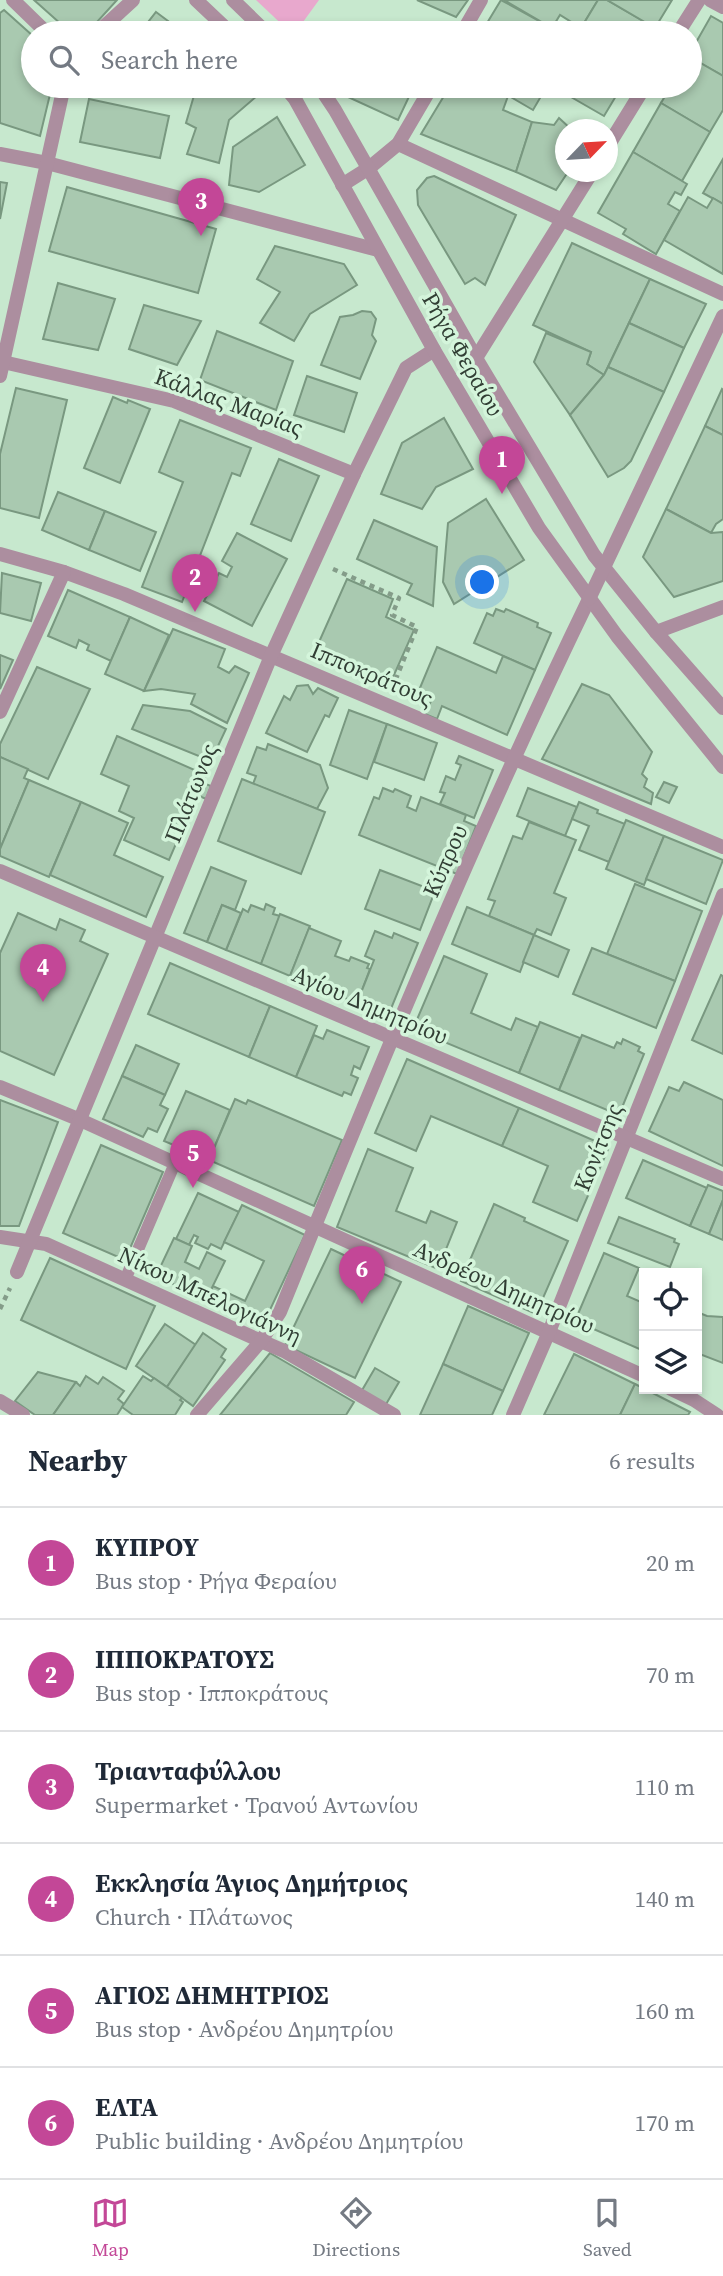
<!DOCTYPE html>
<meta charset="utf-8">
<style>
body{margin:0;font-family:"Source Serif 4",serif;background:#f2f2f3;color:#1f2937}
.controls{position:absolute;right:21px;bottom:21px;display:grid;overflow:hidden;border-radius:0px;box-shadow:0 4px 10px #0003}
.controls button{width:63px;height:63px;display:grid;place-items:center;padding:0;border:0;border-bottom:2px solid #e0e1e3;background:#fff;color:#1f2937;font:35px sans-serif}
.compass{position:absolute;left:555px;top:119px;width:63px;height:63px;border-radius:50%;background:#fff;box-shadow:0 4px 10px #0003;rotate:65deg}
.you{position:absolute;left:483px;top:583px;width:24px;height:24px;margin:-18px;border:5px solid #fff;border-radius:50%;background:#1a73e8;box-shadow:0 0 0 10px #1a73e833}
.badge{display:grid;place-items:center;width:46px;height:46px;border-radius:50%;background:#c34797;color:#fff;font-size:23px;font-weight:700}
.pin{position:absolute;translate:-50% -58px;filter:drop-shadow(0 2px 4px #0008)}
.pin::after{content:'';position:absolute;top:37px;width:24px;height:21px;background:inherit;clip-path:polygon(0 0,100% 0,50% 100%)}
.list{margin:0;padding:0;list-style:none}
h2{display:flex;justify-content:space-between;align-items:center;height:91px;margin:0;padding:0 28px;font-size:30px}
h2 small{font-size:23px;font-weight:400;color:#747a83}
.list li{display:grid;grid-template-columns:46px 1fr auto;gap:21px;align-items:center;box-sizing:border-box;height:112px;padding:0 28px;border-top:2px solid #e0e1e3}
.list b{display:block;font-size:26px;white-space:nowrap}
.list p{margin:0;font-size:23px;white-space:nowrap;color:#747a83}
.list em{font-size:23px;font-style:normal;color:#747a83}
.icon{flex:none;width:38px;height:38px;fill:none;stroke:currentColor;stroke-width:2;stroke-linecap:round;stroke-linejoin:round}
.map{position:relative;flex:none;width:723px;height:1415px;overflow:hidden}
.search{position:absolute;background:#fff;box-shadow:0 4px 10px #0003;left:21px;right:21px;top:21px;height:77px;display:flex;align-items:center;gap:18px;box-sizing:border-box;padding:0 24px;border-radius:38px;color:#747a83;font-size:26px}
.sheet{height:763px;background:#fff}
nav{display:flex;justify-content:space-around;align-items:center;box-sizing:border-box;height:98px;border-top:2px solid #e0e1e3;background:#fff;font-size:19px;color:#747a83}
nav a{display:grid;justify-items:center;gap:4px}
nav .on{color:#c34797}
.map>svg:first-child{display:block}
.green{fill:#e8a8cd}
.building{fill:#a9c9b0;stroke:#799880;stroke-width:2}
.lines{fill:none;stroke-linecap:round;stroke-linejoin:round}
.path{stroke:#849c89;stroke-width:4.5;stroke-dasharray:5 5;stroke-linecap:butt}
.service{stroke:#ac8e9f;stroke-width:12}
.minor{stroke:#ac8e9f;stroke-width:14}
.tertiary{stroke:#ac8e9f;stroke-width:14}
.labels{text-anchor:middle;dominant-baseline:central;stroke-width:7;stroke-linejoin:round;paint-order:stroke}
.street-label{font-size:23px;fill:#313e34;stroke:#d4f5db}
</style>
<div class="map">
<svg width="723" height="1415" viewBox="0 0 723 1415">
<rect width="100%" height="100%" fill="#c7e8ce"/>
<!-- green -->
<path class="green" d="M 256,0 L 319,0 L 295,33 L 291,33 Z"/>
<!-- building -->
<g class="building">
<path d="M 34,0 L 117,0 L 87,33 L 71,33 Z"/>
<path d="M 417,0 L 468,0 L 456,17 Z"/>
<path d="M 501,0 L 552,28 L 549,33 L 481,33 Z"/>
<path d="M 504,0 L 598,0 L 581,28 L 560,15 L 552,28 Z"/>
<path d="M 598,0 L 607,0 L 655,28 L 652,33 L 578,33 Z"/>
<path d="M 607,0 L 672,0 L 655,28 Z"/>
<path d="M 4,10 L 33,36 L 33,86 L 52,86 L 40,136 L 0,123 L 0,13 Z"/>
<path d="M 156,12 L 176,27 L 172,33 L 125,33 L 132,24 L 141,31 Z"/>
<path d="M 711,16 L 723,23 L 723,76 L 690,57 L 690,53 Z"/>
<path d="M 690,57 L 723,76 L 723,110 L 710,132 L 661,103 L 671,86 L 690,86 Z"/>
<path d="M 202,86 L 249,86 L 258,95 L 229,120 L 219,163 L 187,154 L 196,128 L 186,123 L 195,92 Z"/>
<path d="M 353,86 L 414,86 L 398,120 L 348,97 Z"/>
<path d="M 450,86 L 492,86 L 508,96 L 503,110 L 532,122 L 516,172 L 421,134 Z"/>
<path d="M 492,86 L 547,86 L 533,110 Z"/>
<path d="M 552,86 L 622,86 L 604,116 Z"/>
<path d="M 89,99 L 169,116 L 160,158 L 80,142 Z"/>
<path d="M 661,103 L 710,132 L 682,181 L 633,152 Z"/>
<path d="M 277,117 L 305,165 L 259,192 L 229,185 L 233,147 Z"/>
<path d="M 559,118 L 572,130 L 566,130 L 566,172 L 568,172 L 556,190 L 516,172 L 532,122 L 554,125 Z"/>
<path d="M 633,152 L 687,184 L 681,195 L 675,192 L 668,204 L 680,211 L 656,254 L 623,234 L 626,229 L 598,213 Z"/>
<path d="M 723,159 L 723,204 L 703,193 Z"/>
<path d="M 434,176 L 516,215 L 485,285 L 475,278 L 465,284 L 418,205 L 417,190 L 427,178 Z"/>
<path d="M 0,182 L 7,183 L 0,219 Z"/>
<path d="M 67,187 L 216,229 L 198,293 L 49,251 Z"/>
<path d="M 688,197 L 707,208 L 713,198 L 723,204 L 723,274 L 664,240 Z"/>
<path d="M 572,243 L 650,279 L 604,375 L 587,364 L 591,352 L 533,325 Z"/>
<path d="M 275,246 L 344,264 L 357,285 L 310,314 L 294,341 L 260,323 L 280,292 L 257,279 Z"/>
<path d="M 650,279 L 706,304 L 684,348 L 629,323 Z"/>
<path d="M 58,283 L 115,299 L 98,350 L 43,339 Z"/>
<path d="M 144,305 L 201,321 L 177,365 L 129,349 Z"/>
<path d="M 362,311 L 371,312 L 376,319 L 372,335 L 376,341 L 360,379 L 321,365 L 340,317 L 353,315 Z"/>
<path d="M 629,323 L 684,348 L 664,392 L 608,367 Z"/>
<path d="M 217,331 L 293,361 L 276,410 L 200,380 Z"/>
<path d="M 546,333 L 591,352 L 587,364 L 604,375 L 570,415 L 534,362 Z"/>
<path d="M 608,367 L 664,392 L 631,461 L 624,468 L 608,477 L 570,415 L 604,375 Z"/>
<path d="M 307,376 L 357,393 L 344,432 L 294,415 Z"/>
<path d="M 16,388 L 67,400 L 39,518 L 0,508 L 0,454 Z"/>
<path d="M 722,389 L 723,390 L 723,435 L 705,426 Z"/>
<path d="M 113,397 L 127,403 L 128,400 L 150,409 L 120,483 L 84,468 Z"/>
<path d="M 444,418 L 473,469 L 436,487 L 422,509 L 381,494 L 402,443 Z"/>
<path d="M 180,420 L 251,448 L 240,476 L 232,473 L 182,602 L 142,587 L 183,482 L 159,472 Z"/>
<path d="M 705,426 L 723,435 L 723,519 L 716,524 L 711,533 L 666,509 Z"/>
<path d="M 279,459 L 319,476 L 291,541 L 251,524 Z"/>
<path d="M 58,492 L 105,511 L 89,550 L 42,530 Z"/>
<path d="M 486,499 L 524,560 L 454,604 L 443,582 L 448,523 Z"/>
<path d="M 666,509 L 711,533 L 723,532 L 723,581 L 674,597 L 643,557 Z"/>
<path d="M 105,511 L 156,532 L 140,571 L 89,550 Z"/>
<path d="M 374,520 L 437,547 L 433,606 L 407,594 L 412,584 L 357,559 Z"/>
<path d="M 237,533 L 287,559 L 252,626 L 204,601 L 219,573 L 227,577 L 232,567 L 222,561 Z"/>
<path d="M 2,573 L 41,583 L 31,621 L 0,613 Z"/>
<path d="M 347,579 L 393,599 L 386,617 L 414,630 L 390,684 L 315,651 Z"/>
<path d="M 68,590 L 130,617 L 111,661 L 87,650 L 89,645 L 79,640 L 76,648 L 48,636 Z"/>
<path d="M 496,609 L 504,612 L 506,609 L 538,623 L 537,627 L 551,633 L 535,670 L 474,643 L 487,613 L 493,616 Z"/>
<path d="M 130,617 L 169,635 L 144,691 L 105,674 Z"/>
<path d="M 173,629 L 225,649 L 218,667 L 229,673 L 235,666 L 249,673 L 227,723 L 191,704 L 195,694 L 161,689 L 144,691 Z"/>
<path d="M 437,647 L 496,673 L 503,656 L 535,670 L 507,735 L 442,706 L 437,719 L 425,714 L 431,701 L 417,695 Z"/>
<path d="M 0,655 L 13,660 L 0,689 Z"/>
<path d="M 37,667 L 90,689 L 48,779 L 0,757 L 0,744 Z"/>
<path d="M 582,684 L 609,695 L 652,752 L 642,774 L 647,779 L 644,787 L 653,793 L 651,804 L 542,759 Z"/>
<path d="M 308,685 L 313,694 L 318,688 L 338,698 L 329,717 L 325,715 L 307,752 L 266,733 L 284,696 L 290,700 L 297,686 Z"/>
<path d="M 143,705 L 190,711 L 226,729 L 211,761 L 132,729 Z"/>
<path d="M 349,710 L 387,724 L 367,779 L 330,765 Z"/>
<path d="M 387,724 L 437,743 L 424,780 L 374,762 Z"/>
<path d="M 117,736 L 206,775 L 203,783 L 211,786 L 206,799 L 197,795 L 169,860 L 124,840 L 134,818 L 119,811 L 129,786 L 101,774 Z"/>
<path d="M 268,744 L 320,765 L 328,788 L 317,809 L 253,784 L 256,776 L 247,773 L 257,747 L 266,750 Z"/>
<path d="M 459,756 L 493,770 L 474,818 L 440,804 L 445,793 L 440,792 L 446,776 L 455,780 L 461,765 L 456,763 Z"/>
<path d="M 0,757 L 28,769 L 24,778 L 29,780 L 0,849 Z"/>
<path d="M 242,779 L 325,812 L 301,874 L 218,841 Z"/>
<path d="M 29,780 L 81,802 L 49,877 L 0,856 L 0,849 Z"/>
<path d="M 664,782 L 677,787 L 669,803 L 656,797 Z"/>
<path d="M 383,788 L 393,792 L 395,789 L 411,796 L 407,807 L 416,811 L 421,797 L 466,815 L 464,821 L 476,826 L 457,874 L 359,835 L 374,797 L 379,799 Z"/>
<path d="M 528,788 L 577,807 L 565,836 L 517,816 Z"/>
<path d="M 81,802 L 128,823 L 114,855 L 163,877 L 146,917 L 50,875 Z"/>
<path d="M 579,802 L 598,810 L 597,813 L 625,824 L 609,862 L 579,850 L 589,826 L 572,819 Z"/>
<path d="M 626,820 L 664,836 L 644,885 L 606,869 Z"/>
<path d="M 529,822 L 576,840 L 554,893 L 566,898 L 551,935 L 537,929 L 534,935 L 489,916 L 495,901 L 488,899 L 513,836 L 522,839 Z"/>
<path d="M 664,836 L 723,860 L 706,904 L 646,879 Z"/>
<path d="M 211,867 L 246,881 L 235,910 L 222,905 L 207,942 L 184,933 Z"/>
<path d="M 380,870 L 435,891 L 420,930 L 365,909 Z"/>
<path d="M 635,884 L 702,911 L 675,981 L 607,954 Z"/>
<path d="M 266,904 L 275,908 L 273,914 L 280,916 L 261,964 L 226,950 L 243,909 L 248,912 L 251,905 L 264,910 Z"/>
<path d="M 222,905 L 241,913 L 226,950 L 207,942 Z"/>
<path d="M 467,907 L 534,935 L 520,972 L 452,944 Z"/>
<path d="M 18,913 L 56,930 L 60,919 L 85,930 L 80,941 L 108,954 L 54,1075 L 0,1051 L 0,953 Z"/>
<path d="M 280,914 L 310,926 L 290,976 L 261,964 Z"/>
<path d="M 309,928 L 341,941 L 335,956 L 349,961 L 351,957 L 369,964 L 367,968 L 370,969 L 357,1003 L 290,976 Z"/>
<path d="M 375,931 L 392,938 L 394,933 L 418,943 L 388,1016 L 357,1003 L 374,960 L 365,956 Z"/>
<path d="M 534,935 L 569,950 L 558,977 L 523,962 Z"/>
<path d="M 592,948 L 675,981 L 656,1028 L 573,994 Z"/>
<path d="M 444,956 L 487,974 L 471,1013 L 511,1030 L 516,1018 L 538,1027 L 519,1073 L 413,1029 Z"/>
<path d="M 170,963 L 270,1006 L 249,1057 L 148,1014 Z"/>
<path d="M 721,975 L 723,976 L 723,1054 L 692,1040 Z"/>
<path d="M 270,1006 L 317,1026 L 296,1077 L 249,1057 Z"/>
<path d="M 540,1022 L 580,1038 L 559,1090 L 519,1073 Z"/>
<path d="M 327,1030 L 369,1047 L 360,1069 L 354,1066 L 351,1075 L 358,1078 L 351,1095 L 344,1092 L 342,1096 L 296,1077 L 314,1035 L 323,1039 Z"/>
<path d="M 582,1035 L 614,1048 L 617,1042 L 621,1044 L 623,1039 L 640,1047 L 638,1051 L 644,1054 L 619,1115 L 559,1090 Z"/>
<path d="M 136,1045 L 179,1064 L 165,1095 L 122,1076 Z"/>
<path d="M 407,1059 L 519,1108 L 502,1146 L 431,1116 L 416,1151 L 375,1133 Z"/>
<path d="M 122,1076 L 165,1095 L 160,1105 L 168,1109 L 157,1132 L 148,1128 L 143,1137 L 103,1119 Z"/>
<path d="M 684,1082 L 723,1100 L 723,1166 L 649,1131 L 669,1087 L 679,1091 Z"/>
<path d="M 186,1091 L 230,1110 L 209,1160 L 164,1141 Z"/>
<path d="M 235,1099 L 246,1104 L 248,1100 L 342,1140 L 314,1206 L 209,1160 Z"/>
<path d="M 0,1100 L 58,1122 L 19,1226 L 0,1226 Z"/>
<path d="M 519,1108 L 609,1147 L 577,1221 L 533,1202 L 548,1166 L 502,1146 Z"/>
<path d="M 101,1145 L 163,1172 L 125,1260 L 63,1233 Z"/>
<path d="M 368,1149 L 413,1168 L 396,1211 L 426,1223 L 431,1211 L 457,1222 L 438,1269 L 337,1227 Z"/>
<path d="M 643,1160 L 707,1188 L 690,1226 L 626,1198 Z"/>
<path d="M 708,1185 L 723,1191 L 723,1200 L 709,1234 L 690,1226 Z"/>
<path d="M 198,1193 L 239,1212 L 221,1249 L 211,1244 L 208,1249 L 195,1243 L 198,1237 L 194,1235 L 189,1245 L 176,1239 Z"/>
<path d="M 723,1200 L 723,1240 L 709,1234 Z"/>
<path d="M 494,1204 L 525,1218 L 524,1221 L 568,1241 L 536,1314 L 461,1281 Z"/>
<path d="M 242,1205 L 305,1235 L 262,1327 L 206,1300 L 213,1286 L 245,1301 L 264,1261 L 224,1242 Z"/>
<path d="M 619,1217 L 675,1239 L 674,1242 L 679,1244 L 670,1267 L 608,1243 Z"/>
<path d="M 174,1238 L 192,1246 L 185,1262 L 199,1269 L 207,1252 L 225,1261 L 206,1300 L 156,1276 Z"/>
<path d="M 331,1249 L 401,1282 L 355,1378 L 285,1345 Z"/>
<path d="M 604,1253 L 639,1268 L 627,1296 L 643,1303 L 644,1300 L 644,1351 L 575,1321 Z"/>
<path d="M 50,1258 L 155,1306 L 126,1369 L 21,1320 Z"/>
<path d="M 468,1306 L 529,1333 L 503,1391 L 443,1364 Z"/>
<path d="M 697,1312 L 707,1316 L 723,1317 L 723,1363 L 697,1353 Z"/>
<path d="M 165,1324 L 196,1345 L 167,1387 L 136,1366 Z"/>
<path d="M 203,1333 L 226,1349 L 221,1357 L 225,1360 L 193,1406 L 167,1387 Z"/>
<path d="M 270,1353 L 354,1402 L 346,1415 L 220,1415 Z"/>
<path d="M 574,1354 L 635,1384 L 620,1415 L 544,1415 Z"/>
<path d="M 443,1364 L 503,1391 L 492,1415 L 420,1415 Z"/>
<path d="M 375,1368 L 399,1382 L 385,1406 L 361,1392 Z"/>
<path d="M 38,1372 L 76,1382 L 53,1415 L 35,1415 L 15,1401 Z"/>
<path d="M 86,1376 L 98,1384 L 103,1377 L 124,1391 L 118,1399 L 124,1404 L 117,1415 L 53,1415 L 76,1382 L 80,1386 Z"/>
<path d="M 143,1376 L 151,1381 L 154,1378 L 182,1398 L 180,1400 L 183,1402 L 175,1415 L 133,1415 L 122,1407 Z"/>
<path d="M 635,1384 L 690,1412 L 688,1415 L 620,1415 Z"/>
</g>
<g class="lines">
<!-- path -->
<g class="path">
<path d="M 333,569 L 399,598 L 392,615 L 417,627 L 393,686"/>
<path d="M 0,1309 L 10,1288"/>
</g>
<!-- service -->
<path class="service" d="M 125,1280 L 175,1163"/>
<!-- minor -->
<g class="minor">
<path d="M 13,0 L 47,33"/>
<path d="M 710,0 L 723,7"/>
<path d="M 97,33 L 133,0"/>
<path d="M 462,33 L 481,0"/>
<path d="M 678,33 L 699,0"/>
<path d="M 398,144 L 723,294"/>
<path d="M 608,146 L 645,86"/>
<path d="M 0,154 L 47,163 L 378,250"/>
<path d="M 342,185 L 369,168 L 398,144 L 432,86"/>
<path d="M 476,358 L 592,172"/>
<path d="M 3,362 L 174,401 L 354,474"/>
<path d="M 0,376 L 64,86"/>
<path d="M 0,554 L 64,572 L 124,594 L 723,847"/>
<path d="M 656,632 L 723,607"/>
<path d="M 0,712 L 64,572"/>
<path d="M 0,1087 L 78,1119 L 644,1376"/>
<path d="M 0,1237 L 46,1244 L 261,1341 L 284,1351 L 394,1415"/>
<path d="M 17,1272 L 271,656 L 354,474 L 406,368 L 434,350"/>
<path d="M 671,1389 L 694,1400 L 717,1415"/>
<path d="M 0,1401 L 23,1415"/>
<path d="M 197,1415 L 261,1341 L 280,1312 C 377,1072 476,832 589,599"/>
<path d="M 513,1415 L 549,1332 L 723,895"/>
</g>
<!-- tertiary -->
<g class="tertiary">
<path d="M 196,0 L 231,33"/>
<path d="M 233,0 L 267,33"/>
<path d="M 284,86 L 295,99 L 434,350 L 539,528 L 617,636 L 723,767"/>
<path d="M 319,86 L 335,110 L 476,358 L 594,555 L 656,632 L 723,708"/>
<path d="M 589,599 L 723,316"/>
<path d="M 0,871 L 723,1179"/>
</g>
</g>
<g class="labels">
<!-- street labels -->
<g class="street-label">
<text transform="translate(463 354) rotate(60)">Ρήγα Φεραίου</text>
<text transform="translate(229 402) rotate(20)">Κάλλας Μαρίας</text>
<text transform="translate(372 674) rotate(23)">Ιπποκράτους</text>
<text transform="translate(191 793) rotate(-68)">Πλάτωνος</text>
<text transform="translate(445 861) rotate(-66)">Κύπρου</text>
<text transform="translate(370 1005) rotate(23)">Αγίου Δημητρίου</text>
<text transform="translate(598 1147) rotate(-68)">Κονίτσης</text>
<text transform="translate(504 1287) rotate(24)">Ανδρέου Δημητρίου</text>
<text transform="translate(210 1295) rotate(25)">Νίκου Μπελογιάννη</text>
</g>
</g>
</svg>
<div class="controls">
<button><svg class="icon" aria-label="locate" viewBox="0 0 24 24"><circle cx="12" cy="12" r="6"/><path d="M12 2v4M12 18v4M2 12h4M18 12h4"/></svg></button>
<button><svg class="icon" aria-label="layers" viewBox="0 0 24 24"><path d="M12 4l9 5-9 5-9-5zM3 14l9 5 9-5"/></svg></button>
</div>
<svg class="compass" viewBox="-18 -18 36 36"><path d="M0-13l5 13h-10z" fill="#e53935"/><path d="M0 13l5-13h-10z" fill="#747a83"/></svg>
<div class="you"></div>
<div class="pin badge" style="left:502px;top:494px">1</div>
<div class="pin badge" style="left:195px;top:612px">2</div>
<div class="pin badge" style="left:201px;top:236px">3</div>
<div class="pin badge" style="left:43px;top:1002px">4</div>
<div class="pin badge" style="left:193px;top:1188px">5</div>
<div class="pin badge" style="left:362px;top:1304px">6</div>
<div class="search"><svg class="icon" aria-label="search" viewBox="0 0 24 24"><circle cx="10" cy="10" r="6"/><path d="M15 15l6 6"/></svg>Search here</div>
</div>
<section class="sheet">
<h2>Nearby<small>6 results</small></h2>
<ul class="list">
<li><span class="badge">1</span><div><b>ΚΥΠΡΟΥ</b><p>Bus stop · Ρήγα Φεραίου</p></div><em>20 m</em></li>
<li><span class="badge">2</span><div><b>ΙΠΠΟΚΡΑΤΟΥΣ</b><p>Bus stop · Ιπποκράτους</p></div><em>70 m</em></li>
<li><span class="badge">3</span><div><b>Τριανταφύλλου</b><p>Supermarket · Τρανού Αντωνίου</p></div><em>110 m</em></li>
<li><span class="badge">4</span><div><b>Εκκλησία Άγιος Δημήτριος</b><p>Church · Πλάτωνος</p></div><em>140 m</em></li>
<li><span class="badge">5</span><div><b>ΑΓΙΟΣ ΔΗΜΗΤΡΙΟΣ</b><p>Bus stop · Ανδρέου Δημητρίου</p></div><em>160 m</em></li>
<li><span class="badge">6</span><div><b>ΕΛΤΑ</b><p>Public building · Ανδρέου Δημητρίου</p></div><em>170 m</em></li>
</ul>
</section>
<nav>
<a class="on"><svg class="icon" aria-label="map" viewBox="0 0 24 24"><path d="M3 6l6-2 6 2 6-2v14l-6 2-6-2-6 2zM9 4v14M15 6v14"/></svg>Map</a>
<a><svg class="icon" aria-label="directions" viewBox="0 0 24 24"><path d="M12 3l9 9-9 9-9-9zM9 14v-3h6M13 9l2 2-2 2"/></svg>Directions</a>
<a><svg class="icon" aria-label="saved" viewBox="0 0 24 24"><path d="M7 4h10v16l-5-4-5 4z"/></svg>Saved</a>
</nav>
